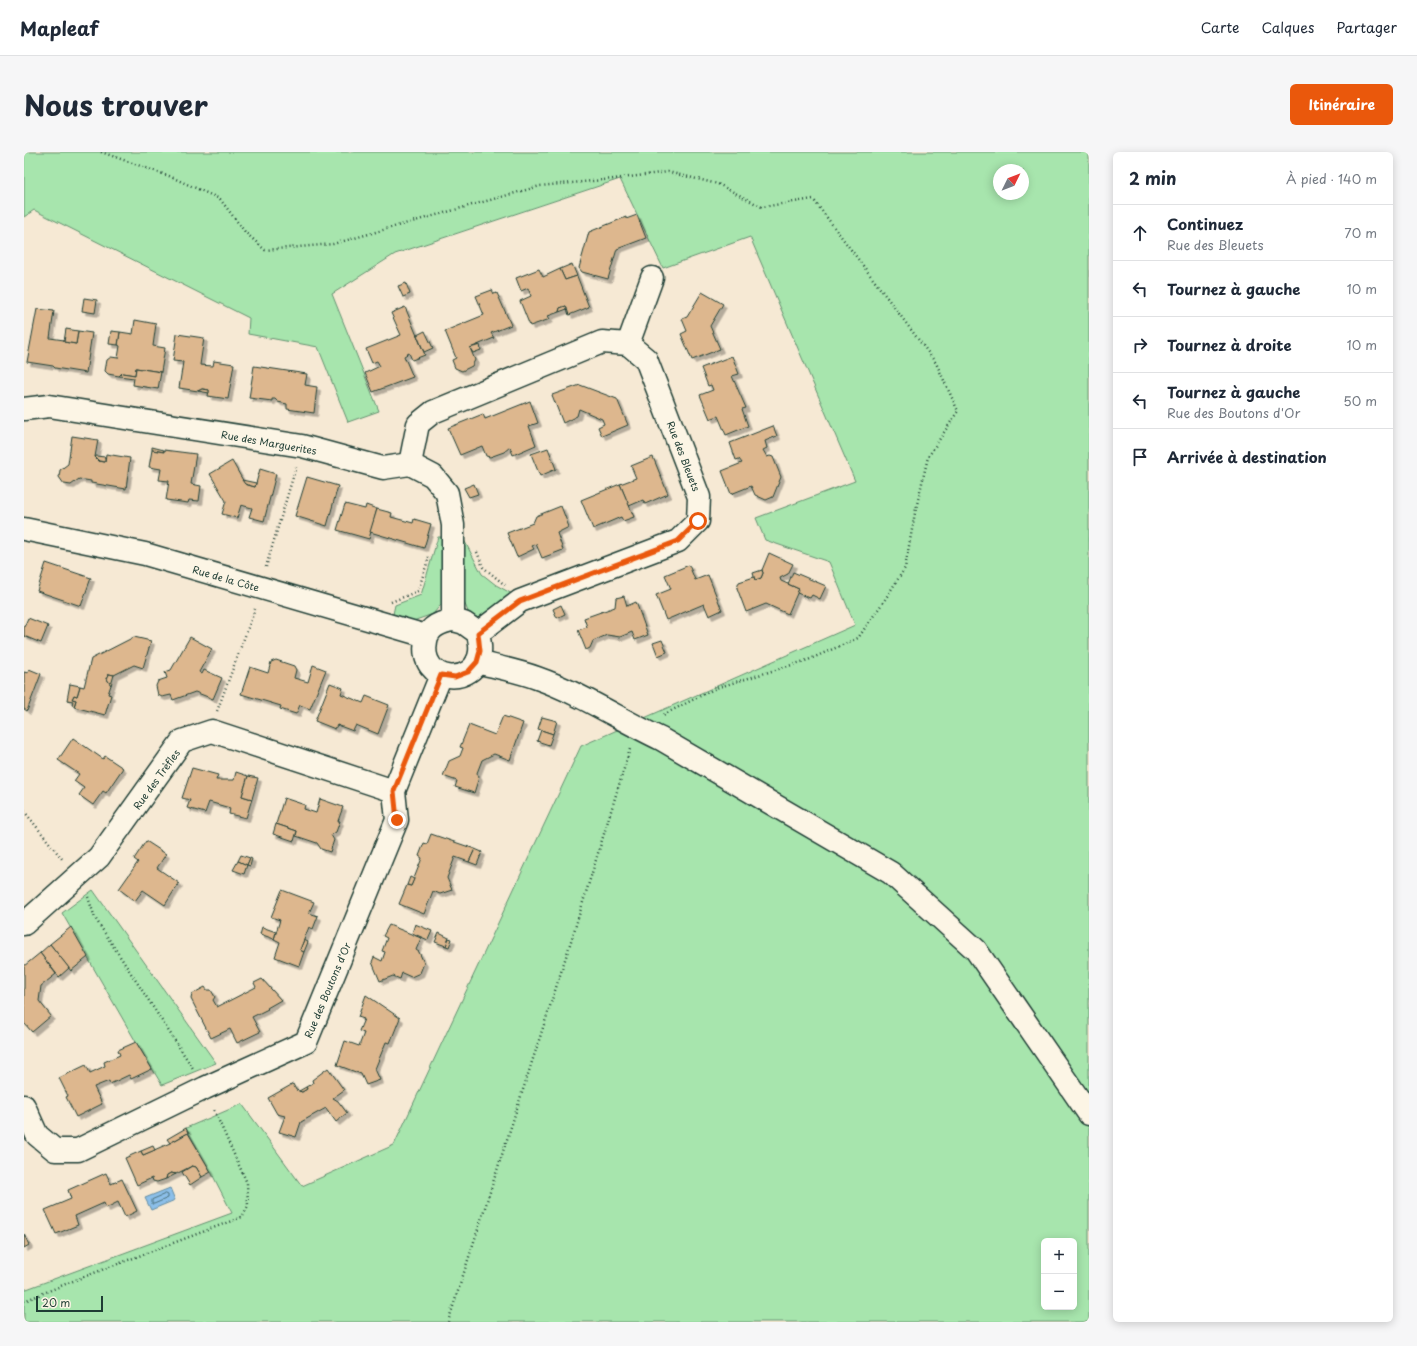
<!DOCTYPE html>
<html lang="fr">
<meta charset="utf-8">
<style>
body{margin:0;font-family:"Playpen Sans",sans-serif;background:#f6f6f7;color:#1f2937}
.controls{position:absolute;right:12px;bottom:12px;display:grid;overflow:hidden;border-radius:6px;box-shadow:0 2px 10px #0003}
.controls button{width:36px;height:36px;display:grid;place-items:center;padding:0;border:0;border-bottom:1px solid #e0e1e3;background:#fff;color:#1f2937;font:20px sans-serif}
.compass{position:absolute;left:969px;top:12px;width:36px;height:36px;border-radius:50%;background:#fff;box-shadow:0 2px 10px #0003;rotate:47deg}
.scale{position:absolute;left:12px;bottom:10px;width:67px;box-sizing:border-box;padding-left:4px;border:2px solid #1f3d34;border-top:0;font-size:11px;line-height:14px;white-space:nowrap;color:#1f3d34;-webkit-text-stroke:3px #fcf5e5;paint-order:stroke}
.stop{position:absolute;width:12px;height:12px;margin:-9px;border:3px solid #ea580c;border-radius:50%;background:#fff}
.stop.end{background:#ea580c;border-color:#fff;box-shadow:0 1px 4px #0008}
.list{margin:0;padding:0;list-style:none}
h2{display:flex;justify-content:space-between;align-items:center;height:52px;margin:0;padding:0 16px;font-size:17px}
h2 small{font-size:13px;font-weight:400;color:#747a83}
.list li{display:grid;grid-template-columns:26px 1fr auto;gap:12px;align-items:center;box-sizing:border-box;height:56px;padding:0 16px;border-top:1px solid #e0e1e3}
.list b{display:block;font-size:15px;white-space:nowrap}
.list p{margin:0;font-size:13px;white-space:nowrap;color:#747a83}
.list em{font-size:13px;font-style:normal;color:#747a83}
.icon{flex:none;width:22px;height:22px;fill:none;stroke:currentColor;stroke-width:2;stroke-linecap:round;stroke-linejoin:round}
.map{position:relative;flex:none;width:1065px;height:1170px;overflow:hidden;border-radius:6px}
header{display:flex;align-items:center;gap:24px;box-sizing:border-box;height:56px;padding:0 20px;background:#fff;border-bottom:1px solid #e0e1e3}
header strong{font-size:19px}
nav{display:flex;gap:22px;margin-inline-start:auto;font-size:14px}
.intro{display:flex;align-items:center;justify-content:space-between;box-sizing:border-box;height:96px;padding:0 24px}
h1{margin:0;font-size:28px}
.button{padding:10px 18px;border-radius:6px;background:#ea580c;color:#fff;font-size:14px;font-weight:700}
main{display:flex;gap:24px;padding:0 24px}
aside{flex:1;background:#fff;border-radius:6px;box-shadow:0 2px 10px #0003}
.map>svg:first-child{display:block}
.green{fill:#a7e5ad;stroke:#639170;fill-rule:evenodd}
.water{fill:#8cbfe9;stroke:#608ba1}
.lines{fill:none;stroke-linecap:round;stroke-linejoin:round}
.shore{stroke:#4b717c;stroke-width:1}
.building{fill:#ddb78e;stroke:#1f3d34;filter:url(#shadow)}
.minor-casing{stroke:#1f3d34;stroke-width:25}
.path{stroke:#1f3d34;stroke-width:2.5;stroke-dasharray:1 3;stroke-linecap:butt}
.minor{stroke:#fcf5e5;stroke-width:22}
.route{stroke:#ea580c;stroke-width:5}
.labels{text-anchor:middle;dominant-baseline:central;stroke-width:4;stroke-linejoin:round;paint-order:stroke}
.street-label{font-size:10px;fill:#1f3d34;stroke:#fcf5e5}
</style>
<header>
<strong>Mapleaf</strong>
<nav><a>Carte</a><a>Calques</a><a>Partager</a></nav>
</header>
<div class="intro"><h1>Nous trouver</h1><a class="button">Itinéraire</a></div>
<main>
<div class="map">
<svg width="1065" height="1170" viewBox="0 0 1065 1170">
<defs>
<filter id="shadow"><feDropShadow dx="3.5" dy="3.5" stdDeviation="0" flood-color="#0004"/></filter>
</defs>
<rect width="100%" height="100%" fill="#f6e9d4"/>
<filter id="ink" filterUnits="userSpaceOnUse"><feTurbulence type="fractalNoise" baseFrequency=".025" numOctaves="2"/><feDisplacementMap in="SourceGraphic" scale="8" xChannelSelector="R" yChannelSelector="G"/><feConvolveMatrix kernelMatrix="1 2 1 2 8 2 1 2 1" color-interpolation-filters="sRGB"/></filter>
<g filter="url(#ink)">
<!-- green -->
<g class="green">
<path d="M 0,0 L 1065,0 L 1065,1170 L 0,1170 L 0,1138 L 208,1061 L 187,1020 L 162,976 L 218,952 L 278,1034 L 370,993 L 557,594 L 831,473 L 805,410 L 741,388 L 732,366 L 831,329 L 726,85 L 639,116 L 596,27 L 371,102 L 308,142 L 355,259 L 324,270 L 294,195 L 224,182 L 225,166 L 10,58 L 0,65 ZM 975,18 L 999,18 L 999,42 L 975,42 ZM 1020,1089 L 1050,1089 L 1050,1155 L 1020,1155 Z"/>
<path d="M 414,385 L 421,385 L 420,449 L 409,462 L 389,469 L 369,462 L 371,453 L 397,443 Z"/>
<path d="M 439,386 L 458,422 L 472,433 L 492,444 L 469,460 L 455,466 L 445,462 L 438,445 Z"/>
<path d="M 69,738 L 192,911 L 138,933 L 112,890 L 38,761 Z"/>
</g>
<!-- water -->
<path class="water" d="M 146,1036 L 151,1048 L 127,1058 L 121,1046 Z"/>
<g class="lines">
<!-- shore -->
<path class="shore" d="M 142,1042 L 144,1043 L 144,1046 L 130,1052 L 128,1052 L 128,1048 Z"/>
</g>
<!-- building -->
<g class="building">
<path d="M 613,63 L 622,86 L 593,97 L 584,127 L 558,120 L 555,116 L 565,80 L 602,65 L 602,67 Z"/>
<path d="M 548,112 L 553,124 L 541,128 L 536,117 Z"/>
<path d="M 515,117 L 519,125 L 536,117 L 541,128 L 553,124 L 565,155 L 545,163 L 542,154 L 536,156 L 535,160 L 524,164 L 526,167 L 506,174 L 496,149 L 507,144 L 504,136 L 497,139 L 492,126 Z"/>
<path d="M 382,131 L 386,142 L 379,145 L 374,134 Z"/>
<path d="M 468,138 L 470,142 L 473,141 L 487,173 L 467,181 L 470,186 L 446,196 L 451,208 L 448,214 L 438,219 L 431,216 L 428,208 L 432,206 L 421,179 L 460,163 L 452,144 Z"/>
<path d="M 678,140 L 699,152 L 686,174 L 696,197 L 668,208 L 657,182 L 663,179 L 658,167 L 663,165 Z"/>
<path d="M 60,146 L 73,148 L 71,161 L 58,159 Z"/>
<path d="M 542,154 L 543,157 L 535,160 L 536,156 Z"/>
<path d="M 381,155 L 401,203 L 388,208 L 385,201 L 380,204 L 389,225 L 349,240 L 341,221 L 356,214 L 353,209 L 348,211 L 342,197 L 377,183 L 367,161 Z"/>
<path d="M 13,157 L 30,159 L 26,186 L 40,188 L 40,190 L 52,192 L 54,179 L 68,181 L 62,221 L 31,216 L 29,214 L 3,210 Z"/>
<path d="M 111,168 L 132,172 L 129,194 L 141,196 L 137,220 L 112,216 L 111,223 L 98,221 L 95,224 L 84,222 L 81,219 L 83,208 L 87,205 L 94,206 L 96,194 L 94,193 L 96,180 L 109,182 Z"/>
<path d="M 42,177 L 54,179 L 52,192 L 40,190 Z"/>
<path d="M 87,179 L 96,180 L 94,193 L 85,192 Z"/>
<path d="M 401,179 L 409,196 L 400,200 L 393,183 Z"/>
<path d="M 153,182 L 180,186 L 176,213 L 189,214 L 190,209 L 210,212 L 204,247 L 184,244 L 185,238 L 178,237 L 174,239 L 155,236 L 159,210 L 149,209 Z"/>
<path d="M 456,193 L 457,198 L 449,201 L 446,196 Z"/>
<path d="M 708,204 L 715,222 L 708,224 L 722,256 L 718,257 L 724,274 L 702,283 L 694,264 L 686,267 L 676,243 L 689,238 L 687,233 L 684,234 L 677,216 Z"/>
<path d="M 230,214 L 283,222 L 281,233 L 293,235 L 290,261 L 263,257 L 263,252 L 254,250 L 251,247 L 248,247 L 248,249 L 225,246 Z"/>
<path d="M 112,216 L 137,220 L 134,237 L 109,233 L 110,226 L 95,224 L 98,221 L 111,223 Z"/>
<path d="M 556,233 L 593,247 L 604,273 L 578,284 L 574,275 L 580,272 L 578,267 L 555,257 L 553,264 L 539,271 L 528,243 Z"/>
<path d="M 178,237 L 185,238 L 185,241 L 174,239 Z"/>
<path d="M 506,249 L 514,271 L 505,274 L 512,293 L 489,303 L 486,295 L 480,300 L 466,305 L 462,304 L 458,294 L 436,303 L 424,276 L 459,262 L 461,267 Z"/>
<path d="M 749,274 L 753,284 L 741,289 L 743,296 L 739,298 L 743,305 L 746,304 L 749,305 L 757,325 L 749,345 L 742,348 L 731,343 L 727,334 L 707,342 L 698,319 L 718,311 L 715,307 L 712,308 L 706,291 Z"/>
<path d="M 48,284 L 74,288 L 71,305 L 75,309 L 81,310 L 82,302 L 106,306 L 102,337 L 67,331 L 67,329 L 55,327 L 47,333 L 40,332 L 35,325 L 36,318 L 44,312 Z"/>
<path d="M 128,295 L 140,298 L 140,300 L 128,298 Z"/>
<path d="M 524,296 L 532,317 L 516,324 L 507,302 Z"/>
<path d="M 128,298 L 140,300 L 140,298 L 172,302 L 167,332 L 177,334 L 175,349 L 165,348 L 164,351 L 142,348 L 145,329 L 135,328 L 137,317 L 125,315 Z"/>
<path d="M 72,304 L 81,305 L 81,310 L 75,309 L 71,305 Z"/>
<path d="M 629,305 L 644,342 L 621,352 L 619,348 L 605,354 L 596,332 L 612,326 L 607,314 Z"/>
<path d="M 208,309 L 221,332 L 231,335 L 236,317 L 252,322 L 240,369 L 225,365 L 228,356 L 217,353 L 213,366 L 198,362 L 202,349 L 186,322 Z"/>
<path d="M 283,325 L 314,334 L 303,374 L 271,364 Z"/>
<path d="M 218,328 L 232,331 L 231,335 L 221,332 Z"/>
<path d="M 450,332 L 454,342 L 445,345 L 440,336 Z"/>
<path d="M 596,332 L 610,365 L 599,369 L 597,365 L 569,377 L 557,348 Z"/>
<path d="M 321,352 L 341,357 L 342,353 L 353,357 L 345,387 L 313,378 Z"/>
<path d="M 537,354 L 545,375 L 533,381 L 539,398 L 518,406 L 512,392 L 508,394 L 510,397 L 493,405 L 483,381 L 509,371 L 512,364 Z"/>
<path d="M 353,357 L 368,361 L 367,365 L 389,371 L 390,367 L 407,372 L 400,396 L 346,380 Z"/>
<path d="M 745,401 L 769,412 L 764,422 L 756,426 L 757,429 L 775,437 L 764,462 L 742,452 L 722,460 L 713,436 L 715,430 L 730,425 L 731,428 L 737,426 L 739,421 L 738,418 Z"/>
<path d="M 22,411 L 67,426 L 57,454 L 13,439 Z"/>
<path d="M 665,413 L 671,428 L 684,423 L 698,458 L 685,464 L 680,452 L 642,468 L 632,443 L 647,437 L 641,423 Z"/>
<path d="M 738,418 L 739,421 L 737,426 L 731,428 L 729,421 Z"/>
<path d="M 769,420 L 802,434 L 796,447 L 788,443 L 786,446 L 773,441 L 775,437 L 764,432 Z"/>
<path d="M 600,444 L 603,454 L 612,450 L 624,483 L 611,488 L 608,480 L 596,485 L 583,483 L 569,489 L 566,496 L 562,498 L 554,478 L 563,475 L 560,466 L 591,455 L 592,446 Z"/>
<path d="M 537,453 L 541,462 L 533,466 L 529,457 Z"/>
<path d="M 4,466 L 24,474 L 17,491 L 0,484 L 0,475 Z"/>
<path d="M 110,485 L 127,489 L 119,516 L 110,513 L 90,523 L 85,522 L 83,527 L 87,533 L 84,542 L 87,543 L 81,563 L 50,555 L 52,548 L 48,547 L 50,543 L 53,544 L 56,534 L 60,535 L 67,507 Z"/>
<path d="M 166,485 L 188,497 L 175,520 L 178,522 L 180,518 L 198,526 L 189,547 L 171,540 L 149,548 L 147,543 L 138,545 L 134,543 L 132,534 L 134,529 L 143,526 L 141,520 L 147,518 Z"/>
<path d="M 638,488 L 643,500 L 634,504 L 629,491 Z"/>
<path d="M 252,508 L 270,514 L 272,518 L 270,526 L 284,530 L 289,513 L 302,518 L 286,557 L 276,553 L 272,562 L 256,557 L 257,554 L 217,542 L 226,515 L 244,521 L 247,510 Z"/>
<path d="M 5,517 L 17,522 L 3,559 L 0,557 L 0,520 L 4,521 Z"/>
<path d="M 85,522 L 90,523 L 87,533 L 83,527 Z"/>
<path d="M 306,531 L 319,536 L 317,542 L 339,551 L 342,544 L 365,553 L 354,582 L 332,573 L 329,579 L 313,573 L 311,577 L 291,569 Z"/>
<path d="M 46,532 L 56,534 L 53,544 L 50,543 L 48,547 L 52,548 L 50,554 L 48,553 L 49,549 L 43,548 Z"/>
<path d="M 479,564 L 499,571 L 486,608 L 470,602 L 458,608 L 453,621 L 455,625 L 450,641 L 431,635 L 433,629 L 419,624 L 425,609 L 436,604 L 439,596 L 436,595 L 445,573 L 471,583 Z"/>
<path d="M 518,565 L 533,569 L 529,582 L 514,577 Z"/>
<path d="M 517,578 L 529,582 L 525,593 L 513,589 Z"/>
<path d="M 49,586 L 79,607 L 81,604 L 99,616 L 82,641 L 79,639 L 69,653 L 55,643 L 60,636 L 50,629 L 55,622 L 34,608 Z"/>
<path d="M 168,616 L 194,623 L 192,628 L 210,628 L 212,620 L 224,624 L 218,644 L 228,647 L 222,666 L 205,662 L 206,656 L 185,650 L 181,661 L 163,656 L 166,648 L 158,646 Z"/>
<path d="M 224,624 L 234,626 L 228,647 L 218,644 Z"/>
<path d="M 260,646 L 281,653 L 280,657 L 292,661 L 296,647 L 319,655 L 314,669 L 316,669 L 312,680 L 307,683 L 310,688 L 306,700 L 297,697 L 293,691 L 272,684 L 273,679 L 252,672 Z"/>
<path d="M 252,672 L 273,679 L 270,689 L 249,682 Z"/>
<path d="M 407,682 L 451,697 L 445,710 L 431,705 L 423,726 L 428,738 L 416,742 L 409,739 L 400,762 L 375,752 L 383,733 L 387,734 L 398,706 L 395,704 L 400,691 L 403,692 Z"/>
<path d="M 122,689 L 142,702 L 133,716 L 155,731 L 141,753 L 119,738 L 111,749 L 95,737 L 114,710 L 110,707 Z"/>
<path d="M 451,697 L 458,700 L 453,713 L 445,710 Z"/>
<path d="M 217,703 L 226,706 L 223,713 L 214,709 Z"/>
<path d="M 226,706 L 228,707 L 226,714 L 223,713 Z"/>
<path d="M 214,709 L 223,713 L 220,722 L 209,718 Z"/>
<path d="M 386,725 L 390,727 L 387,734 L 383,733 Z"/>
<path d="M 258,738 L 290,750 L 285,761 L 294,764 L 289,777 L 285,775 L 276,798 L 280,800 L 275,814 L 251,805 L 256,790 L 250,787 L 256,768 L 247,765 Z"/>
<path d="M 391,772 L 408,779 L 404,788 L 388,781 Z"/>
<path d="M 365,773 L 397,786 L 392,798 L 395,800 L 400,811 L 396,821 L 387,825 L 378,821 L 376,827 L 369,824 L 356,829 L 348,810 L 350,805 L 358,809 L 361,800 L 358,799 L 363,786 L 359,784 Z"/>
<path d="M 47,775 L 64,805 L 47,819 L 26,792 Z"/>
<path d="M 238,775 L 252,780 L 250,787 L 236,782 Z"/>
<path d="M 415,781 L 425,786 L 422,794 L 411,790 Z"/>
<path d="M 425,786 L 428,787 L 425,795 L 422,794 Z"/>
<path d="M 280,788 L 284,790 L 280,800 L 276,798 Z"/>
<path d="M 26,792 L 45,816 L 35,825 L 16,801 Z"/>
<path d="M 16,801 L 32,822 L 17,834 L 15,849 L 27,864 L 8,880 L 0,871 L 0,814 Z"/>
<path d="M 238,827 L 257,848 L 243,856 L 244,857 L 228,865 L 236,880 L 213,891 L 206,877 L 187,886 L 167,847 L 168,842 L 181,835 L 183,838 L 187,838 L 191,845 L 189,848 L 193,855 L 232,835 L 230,831 Z"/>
<path d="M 342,843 L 376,866 L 366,891 L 362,890 L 351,917 L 356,928 L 342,933 L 337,922 L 313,913 L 321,889 L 335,894 L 340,881 L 335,879 L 340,867 L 334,865 Z"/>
<path d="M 112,890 L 128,917 L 107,927 L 105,923 L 86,932 L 85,929 L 70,935 L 78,952 L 52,965 L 42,945 L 44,944 L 35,926 L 62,913 L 66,921 L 81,914 L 80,910 L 96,903 L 94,898 Z"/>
<path d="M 304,916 L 320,938 L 309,946 L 314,949 L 323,961 L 312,970 L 302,956 L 277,970 L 272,985 L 255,980 L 261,964 L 253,962 L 244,946 L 269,932 L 272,938 L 278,940 L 283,937 L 282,935 L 289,931 L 288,928 Z"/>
<path d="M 282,935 L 283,937 L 278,940 L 275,939 Z"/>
<path d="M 162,976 L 164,981 L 146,991 L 143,987 Z"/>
<path d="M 164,981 L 187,1020 L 178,1025 L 172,1015 L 168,1014 L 152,1022 L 147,1021 L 143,1023 L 142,1027 L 133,1030 L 129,1029 L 128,1026 L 113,1033 L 101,1006 L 117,999 L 119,1003 L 146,991 Z"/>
<path d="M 129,994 L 131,998 L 119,1003 L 117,999 Z"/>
<path d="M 168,1014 L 172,1015 L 178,1025 L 166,1033 L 158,1020 Z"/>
<path d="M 82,1021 L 87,1032 L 98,1027 L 113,1059 L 101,1065 L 94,1050 L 82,1056 L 80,1051 L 51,1064 L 54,1073 L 32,1082 L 21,1058 L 47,1047 L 44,1038 Z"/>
<path d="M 147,1021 L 152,1022 L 142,1027 L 143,1023 Z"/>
<path d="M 0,1082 L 5,1093 L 0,1096 Z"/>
</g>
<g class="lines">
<!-- minor casing -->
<g class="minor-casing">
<g id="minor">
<path d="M 604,192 L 628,126"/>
<path d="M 0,257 L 25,254 L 278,294 L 359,316 L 386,312 L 409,324 L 423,341 L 429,373 L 429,468"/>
<path d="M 386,312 L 394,272 L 409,260 L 578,190 L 604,192 L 622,207 L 675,345 L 674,369 L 654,389 L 496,449 L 454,481"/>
<path d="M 0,377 L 121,402 L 402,484"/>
<path d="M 429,468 L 440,471 L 454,481 C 455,487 457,494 456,500 C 452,536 394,532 402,489 C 404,475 417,470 429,468 Z"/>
<path d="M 453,510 C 473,515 494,519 513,526 C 556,541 595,567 637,587 L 867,721 L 952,798 L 1065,962"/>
<path d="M 0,772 L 75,705 L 158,589 L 188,579 L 370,639"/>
<path d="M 0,954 L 13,983 L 31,998 L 54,998 L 181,936 L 282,890 L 373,668 L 370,639 L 417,523"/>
</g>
</g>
<!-- path -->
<g class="path">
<path d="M 77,0 L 145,24 L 196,47 L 221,80 L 241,98 L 309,92 L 516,34 L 590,27 L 644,20 L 694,32 L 738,55 L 789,47 L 912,211 L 934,259 L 904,305 L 891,361 L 881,416 L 860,449 L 834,486 L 784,508 L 692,536 L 639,563"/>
<path d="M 453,400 L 459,415 L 481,433"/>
<path d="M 242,415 L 272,315"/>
<path d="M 367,450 L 394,439 L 405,405"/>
<path d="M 193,559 L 231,457"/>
<path d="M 0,659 L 39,708"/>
<path d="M 64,745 L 71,766 L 170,918"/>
<path d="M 0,1149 L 54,1127 L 218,1065 L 224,1054 L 223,1031 L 189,956"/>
<path d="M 424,1170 L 548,786 L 606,597"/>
</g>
<!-- minor -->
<use href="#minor" class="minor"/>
</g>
</g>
<g class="lines" filter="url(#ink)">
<!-- route -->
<path class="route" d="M 373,668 L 370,639 L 417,523 L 431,525 L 444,520 L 453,510 L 456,499 L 454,481 L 496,449 L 654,389 L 674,369"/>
</g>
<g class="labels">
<!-- street labels -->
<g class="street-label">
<text transform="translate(245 290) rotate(10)">Rue des Marguerites</text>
<text transform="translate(660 304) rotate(69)">Rue des Bleuets</text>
<text transform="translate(202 426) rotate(16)">Rue de la Côte</text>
<text transform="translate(132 627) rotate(-54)">Rue des Trèfles</text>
<text transform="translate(303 838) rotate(-67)">Rue des Boutons d'Or</text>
</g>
</g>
</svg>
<div class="controls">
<button>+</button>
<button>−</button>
</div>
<svg class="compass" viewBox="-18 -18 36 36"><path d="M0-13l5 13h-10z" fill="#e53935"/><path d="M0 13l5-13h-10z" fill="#747a83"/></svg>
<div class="scale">20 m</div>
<div class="stop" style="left:674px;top:369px"></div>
<div class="stop end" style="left:373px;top:668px"></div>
</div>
<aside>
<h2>2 min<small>À pied · 140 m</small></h2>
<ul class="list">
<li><svg class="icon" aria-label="ahead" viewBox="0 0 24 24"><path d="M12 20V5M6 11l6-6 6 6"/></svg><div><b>Continuez</b><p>Rue des Bleuets</p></div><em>70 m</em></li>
<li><svg class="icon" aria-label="left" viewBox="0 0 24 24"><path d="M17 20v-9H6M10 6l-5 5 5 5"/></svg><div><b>Tournez à gauche</b></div><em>10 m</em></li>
<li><svg class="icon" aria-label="right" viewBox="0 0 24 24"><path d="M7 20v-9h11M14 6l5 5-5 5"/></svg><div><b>Tournez à droite</b></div><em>10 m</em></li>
<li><svg class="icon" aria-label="left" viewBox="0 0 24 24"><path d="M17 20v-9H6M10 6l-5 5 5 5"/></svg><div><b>Tournez à gauche</b><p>Rue des Boutons d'Or</p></div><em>50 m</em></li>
<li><svg class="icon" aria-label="arrive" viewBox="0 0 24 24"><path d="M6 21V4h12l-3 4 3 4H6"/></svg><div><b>Arrivée à destination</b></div></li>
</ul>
</aside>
</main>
